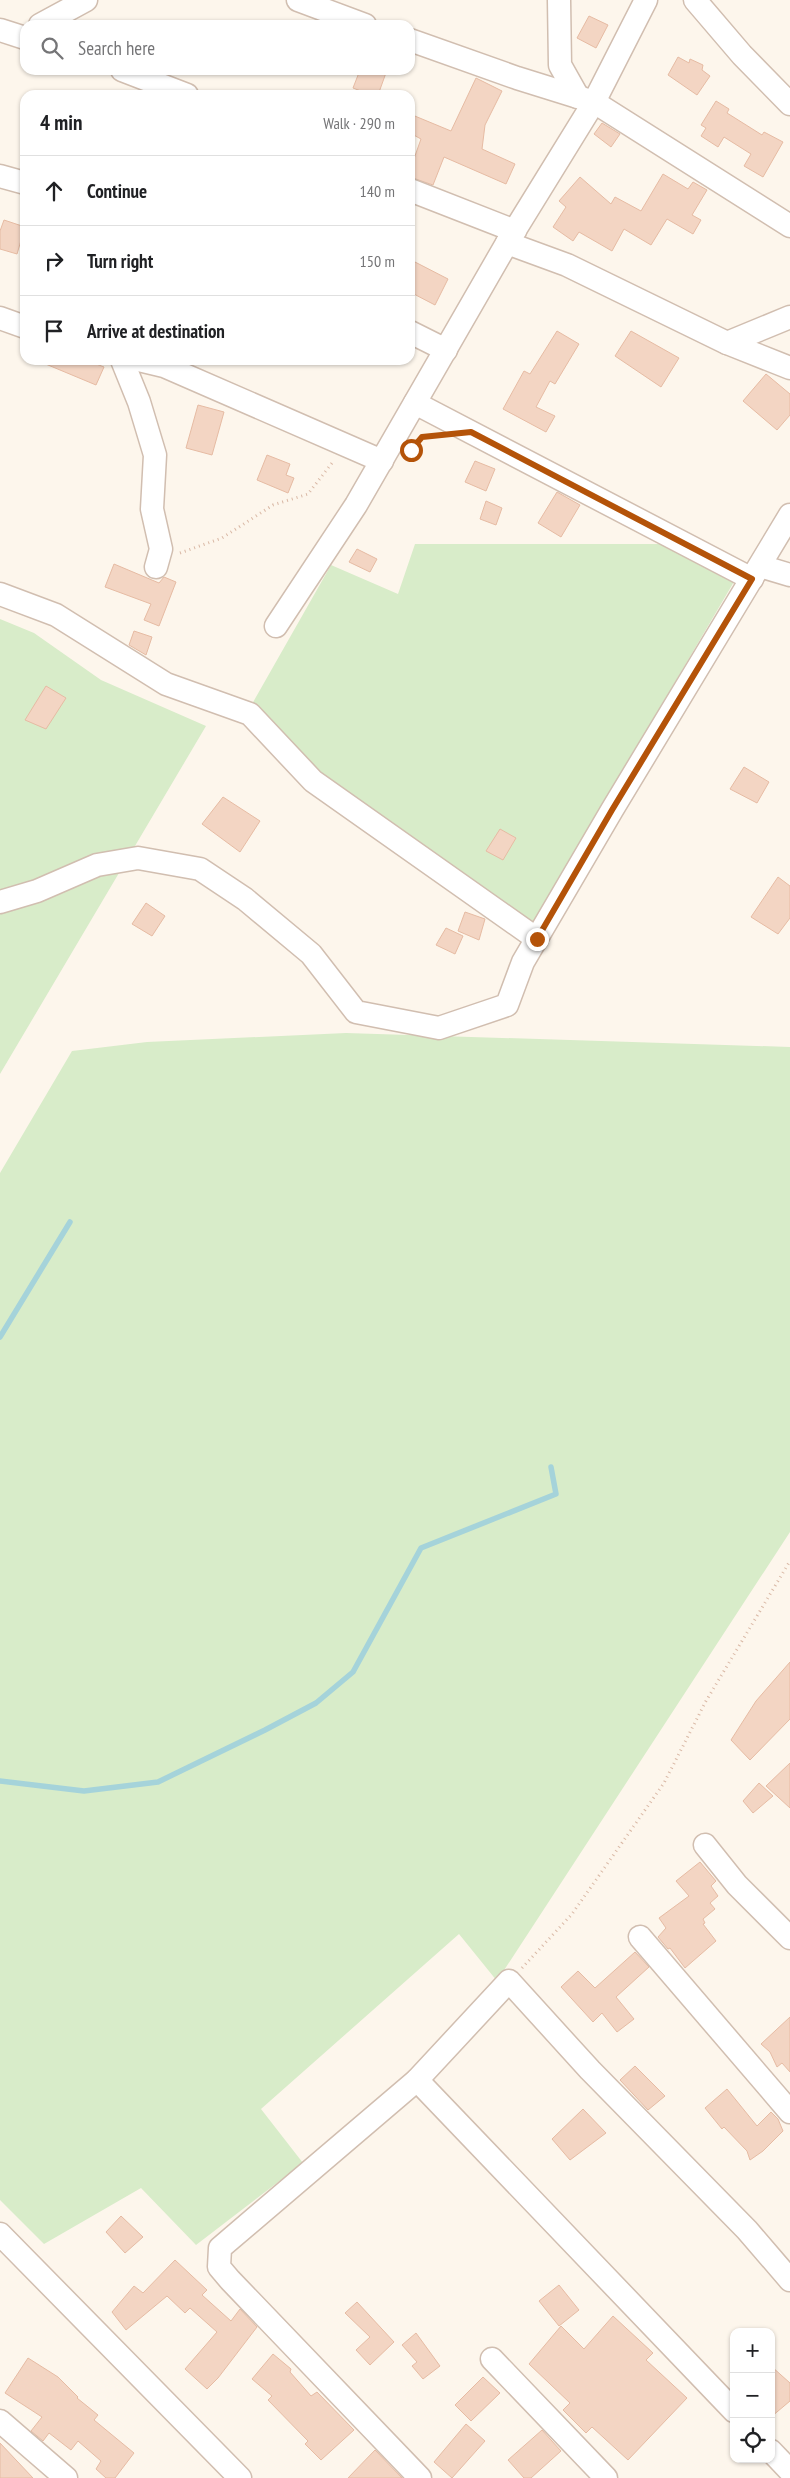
<!DOCTYPE html>
<meta charset="utf-8">
<style>
body{margin:0;font-family:"PT Sans Narrow",sans-serif;background:#f6f6f6;color:#202124}
.controls{position:absolute;right:15px;bottom:15px;display:grid;overflow:hidden;border-radius:10px;box-shadow:0 1px 4px #0004}
.controls button{width:45px;height:45px;display:grid;place-items:center;padding:0;border:0;border-bottom:1px solid #e0e0e0;background:#fff;color:#202124;font:25px sans-serif}
.stop{position:absolute;width:15px;height:15px;margin:-11px;border:4px solid #b45309;border-radius:50%;background:#fff}
.stop.end{background:#b45309;border-color:#fff;box-shadow:0 1px 5px #0008}
.list{margin:0;padding:0;list-style:none}
h2{display:flex;justify-content:space-between;align-items:center;height:65px;margin:0;padding:0 20px;font-size:21px}
h2 small{font-size:16px;font-weight:400;color:#757577}
.list li{display:grid;grid-template-columns:32px 1fr auto;gap:15px;align-items:center;box-sizing:border-box;height:70px;padding:0 20px;border-top:1px solid #e0e0e0}
.list b{display:block;font-size:19px;white-space:nowrap}
.list em{font-size:16px;font-style:normal;color:#757577}
.icon{flex:none;width:28px;height:28px;fill:none;stroke:currentColor;stroke-width:2;stroke-linecap:round;stroke-linejoin:round}
.map{position:relative;flex:none;width:790px;height:2478px;overflow:hidden}
.search{position:absolute;background:#fff;box-shadow:0 1px 4px #0004;left:20px;top:20px;width:395px;height:55px;display:flex;align-items:center;gap:12px;box-sizing:border-box;padding:0 18px;border-radius:15px;color:#757577;font-size:19px}
.panel{position:absolute;background:#fff;box-shadow:0 1px 4px #0004;left:20px;top:90px;width:395px;height:275px;border-radius:15px}
.map>svg:first-child{display:block}
.green{fill:#d8ecc9}
.lines{fill:none;stroke-linecap:round;stroke-linejoin:round}
.stream{stroke:#a5d3da;stroke-width:5.5}
.building{fill:#f3d5c3;stroke:#e6bba3}
.minor-casing{stroke:#d1beb0;stroke-width:25}
.path{stroke:#d9b8a5;stroke-width:3;stroke-dasharray:1 4;stroke-linecap:butt}
.minor{stroke:#fff;stroke-width:22}
.route{stroke:#b45309;stroke-width:6}
</style>
<div class="map">
<svg width="790" height="2478" viewBox="0 0 790 2478">
<rect width="100%" height="100%" fill="#fdf6ec"/>
<!-- green -->
<g class="green">
<path d="M 415,544 L 670,544 L 735,580 L 533,924 L 319,775 L 252,704 L 331,565 L 398,594 Z"/>
<path d="M 0,619 L 34,633 L 101,680 L 206,726 L 0,1074 Z"/>
<path d="M 346,1033 L 790,1047 L 790,1532 L 497,1981 L 459,1934 L 261,2109 L 303,2163 L 196,2245 L 141,2188 L 44,2244 L 0,2200 L 0,1173 L 72,1051 L 147,1042 Z"/>
</g>
<g class="lines">
<!-- stream -->
<g class="stream">
<path d="M 0,1337 L 70,1222"/>
<path d="M 0,1781 L 84,1791 L 158,1782 L 265,1730 L 316,1703 L 353,1672 L 421,1548 L 556,1494 L 551,1467"/>
</g>
</g>
<!-- building -->
<g class="building">
<path d="M 589,16 L 608,25 L 596,48 L 577,38 Z"/>
<path d="M 678,57 L 689,63 L 690,59 L 703,65 L 702,70 L 710,76 L 697,95 L 668,75 Z"/>
<path d="M 360,70 L 387,70 L 378,95 L 371,95 L 353,88 Z"/>
<path d="M 476,78 L 502,91 L 485,125 L 482,149 L 515,164 L 506,184 L 444,157 L 433,185 L 410,177 L 410,170 L 421,139 L 410,133 L 410,114 L 451,131 Z"/>
<path d="M 716,101 L 729,109 L 727,113 L 762,135 L 764,132 L 783,142 L 763,177 L 744,166 L 751,154 L 724,137 L 718,147 L 701,136 L 706,128 L 701,125 Z"/>
<path d="M 602,123 L 620,134 L 611,147 L 594,134 Z"/>
<path d="M 663,174 L 688,189 L 693,182 L 707,190 L 692,215 L 701,220 L 693,234 L 667,219 L 651,245 L 624,229 L 612,251 L 579,232 L 573,241 L 553,227 L 566,207 L 559,201 L 580,177 L 611,204 L 615,197 L 641,211 Z"/>
<path d="M 4,220 L 25,227 L 17,254 L 0,249 L 0,231 Z"/>
<path d="M 415,262 L 448,279 L 435,305 L 410,292 L 410,272 Z"/>
<path d="M 557,331 L 579,344 L 555,384 L 550,381 L 536,407 L 555,416 L 546,432 L 503,409 L 524,371 L 530,374 Z"/>
<path d="M 631,331 L 679,358 L 661,387 L 615,356 Z"/>
<path d="M 36,360 L 86,360 L 104,367 L 96,385 Z"/>
<path d="M 766,374 L 790,394 L 790,415 L 777,430 L 743,401 Z"/>
<path d="M 198,405 L 224,412 L 212,455 L 186,448 Z"/>
<path d="M 267,455 L 290,464 L 286,475 L 294,478 L 288,493 L 257,480 Z"/>
<path d="M 475,461 L 495,469 L 486,491 L 465,482 Z"/>
<path d="M 557,492 L 580,505 L 561,537 L 538,523 Z"/>
<path d="M 486,501 L 502,508 L 496,525 L 480,519 Z"/>
<path d="M 357,549 L 377,559 L 370,572 L 349,562 Z"/>
<path d="M 114,564 L 159,583 L 164,577 L 176,582 L 159,626 L 144,620 L 151,604 L 105,587 Z"/>
<path d="M 134,631 L 152,637 L 146,655 L 129,645 Z"/>
<path d="M 46,686 L 66,698 L 46,729 L 25,720 Z"/>
<path d="M 744,767 L 769,782 L 757,803 L 730,789 Z"/>
<path d="M 223,797 L 260,821 L 240,852 L 202,824 Z"/>
<path d="M 500,829 L 516,838 L 503,860 L 486,851 Z"/>
<path d="M 778,877 L 790,886 L 790,918 L 778,934 L 751,917 Z"/>
<path d="M 146,903 L 165,916 L 152,936 L 132,924 Z"/>
<path d="M 465,912 L 485,919 L 479,940 L 458,931 Z"/>
<path d="M 446,928 L 463,936 L 455,954 L 436,945 Z"/>
<path d="M 790,1662 L 790,1719 L 750,1760 L 731,1740 L 756,1701 Z"/>
<path d="M 790,1763 L 790,1808 L 766,1786 Z"/>
<path d="M 759,1783 L 773,1796 L 753,1813 L 743,1801 Z"/>
<path d="M 700,1862 L 716,1881 L 711,1886 L 718,1896 L 710,1903 L 715,1909 L 703,1919 L 705,1923 L 703,1924 L 716,1941 L 685,1968 L 670,1948 L 668,1949 L 658,1937 L 666,1928 L 659,1918 L 689,1896 L 676,1881 Z"/>
<path d="M 635,1952 L 649,1967 L 616,1997 L 634,2019 L 617,2032 L 602,2013 L 593,2022 L 561,1987 L 578,1971 L 595,1988 Z"/>
<path d="M 790,2017 L 790,2072 L 782,2063 L 777,2067 L 770,2052 L 761,2044 Z"/>
<path d="M 635,2066 L 665,2096 L 648,2110 L 620,2080 Z"/>
<path d="M 727,2089 L 757,2126 L 771,2112 L 778,2119 L 783,2131 L 763,2151 L 750,2160 L 747,2151 L 724,2127 L 722,2129 L 705,2108 Z"/>
<path d="M 583,2109 L 606,2133 L 570,2160 L 552,2139 Z"/>
<path d="M 121,2216 L 143,2237 L 125,2253 L 106,2232 Z"/>
<path d="M 175,2260 L 207,2290 L 202,2295 L 231,2321 L 240,2309 L 257,2327 L 218,2378 L 207,2389 L 185,2369 L 217,2332 L 190,2308 L 185,2313 L 167,2296 L 126,2330 L 112,2312 L 134,2286 L 143,2293 Z"/>
<path d="M 559,2285 L 579,2310 L 559,2326 L 539,2301 Z"/>
<path d="M 357,2302 L 394,2342 L 370,2365 L 356,2350 L 370,2337 L 345,2313 Z"/>
<path d="M 613,2316 L 653,2353 L 646,2360 L 687,2398 L 628,2460 L 592,2427 L 586,2433 L 563,2410 L 570,2403 L 529,2364 L 561,2326 L 584,2349 Z"/>
<path d="M 416,2333 L 440,2366 L 423,2379 L 412,2366 L 417,2362 L 402,2345 Z"/>
<path d="M 273,2354 L 291,2369 L 290,2372 L 311,2396 L 317,2392 L 354,2430 L 321,2460 L 305,2444 L 308,2441 L 268,2400 L 272,2396 L 252,2379 Z"/>
<path d="M 28,2358 L 58,2377 L 78,2397 L 77,2398 L 98,2415 L 94,2420 L 134,2453 L 115,2478 L 106,2478 L 96,2469 L 101,2461 L 78,2441 L 71,2450 L 49,2433 L 43,2441 L 31,2431 L 42,2417 L 5,2393 Z"/>
<path d="M 771,2366 L 790,2383 L 790,2401 L 771,2417 Z"/>
<path d="M 483,2377 L 500,2393 L 471,2421 L 455,2405 Z"/>
<path d="M 466,2424 L 485,2441 L 452,2478 L 434,2462 Z"/>
<path d="M 542,2430 L 561,2451 L 531,2478 L 524,2478 L 508,2460 Z"/>
<path d="M 0,2443 L 33,2478 L 0,2478 Z"/>
<path d="M 375,2450 L 402,2478 L 348,2478 Z"/>
</g>
<g class="lines">
<!-- minor casing -->
<g class="minor-casing">
<g id="minor">
<path d="M 298,0 L 365,25"/>
<path d="M 559,0 L 560,65 L 578,97"/>
<path d="M 695,0 L 742,55 L 790,104"/>
<path d="M 40,25 L 86,0"/>
<path d="M 0,30 L 25,38"/>
<path d="M 410,40 L 517,78 L 594,102 L 790,226"/>
<path d="M 122,70 L 187,95"/>
<path d="M 0,176 L 25,183"/>
<path d="M 410,190 L 515,231"/>
<path d="M 507,243 L 567,265 L 727,343 L 790,368"/>
<path d="M 0,318 L 25,327"/>
<path d="M 410,332 L 446,350"/>
<path d="M 727,343 L 790,317"/>
<path d="M 122,360 L 139,402 L 155,455 L 152,509 L 161,549 L 156,567"/>
<path d="M 139,360 L 164,366 L 382,461"/>
<path d="M 415,403 L 752,579"/>
<path d="M 760,566 L 790,575"/>
<path d="M 0,594 L 56,615 L 166,684 L 250,714 L 313,781 L 537,939"/>
<path d="M 276,626 L 356,505 L 507,243 L 594,102 L 646,0"/>
<path d="M 0,902 L 37,891 L 97,865 L 138,858 L 200,869 L 245,899 L 311,954 L 356,1012 L 439,1028 L 507,1005 L 523,962 L 612,810 L 790,515"/>
<path d="M 705,1845 L 737,1885 L 790,1938"/>
<path d="M 640,1937 L 790,2112"/>
<path d="M 417,2080 L 734,2411"/>
<path d="M 0,2234 L 240,2478"/>
<path d="M 492,2359 L 606,2478"/>
<path d="M 0,2421 L 66,2478"/>
<path d="M 771,2451 L 790,2471"/>
<path d="M 420,2478 L 230,2280 L 219,2267 L 220,2248 L 417,2080 L 509,1981 L 590,2070 L 747,2230 L 790,2280"/>
</g>
</g>
<!-- path -->
<g class="path">
<path d="M 416,444 L 422,437 L 432,436"/>
<path d="M 180,553 L 222,538 L 273,505 L 308,494 L 332,463 L 335,463"/>
<path d="M 522,1968 L 572,1914 L 664,1783 L 706,1701 L 790,1561"/>
</g>
<!-- minor -->
<use href="#minor" class="minor"/>
</g>
<g class="lines">
<!-- route -->
<path class="route" d="M 411,450 L 422,437 L 471,432 L 752,579 L 612,810 L 537,939"/>
</g>
</svg>
<div class="controls">
<button>+</button>
<button>−</button>
<button><svg class="icon" aria-label="locate" viewBox="0 0 24 24"><circle cx="12" cy="12" r="6"/><path d="M12 2v4M12 18v4M2 12h4M18 12h4"/></svg></button>
</div>
<div class="stop" style="left:411px;top:450px"></div>
<div class="stop end" style="left:537px;top:939px"></div>
<div class="search"><svg class="icon" aria-label="search" viewBox="0 0 24 24"><circle cx="10" cy="10" r="6"/><path d="M15 15l6 6"/></svg>Search here</div>
<section class="panel">
<h2>4 min<small>Walk · 290 m</small></h2>
<ul class="list">
<li><svg class="icon" aria-label="ahead" viewBox="0 0 24 24"><path d="M12 20V5M6 11l6-6 6 6"/></svg><div><b>Continue</b></div><em>140 m</em></li>
<li><svg class="icon" aria-label="right" viewBox="0 0 24 24"><path d="M7 20v-9h11M14 6l5 5-5 5"/></svg><div><b>Turn right</b></div><em>150 m</em></li>
<li><svg class="icon" aria-label="arrive" viewBox="0 0 24 24"><path d="M6 21V4h12l-3 4 3 4H6"/></svg><div><b>Arrive at destination</b></div></li>
</ul>
</section>
</div>
